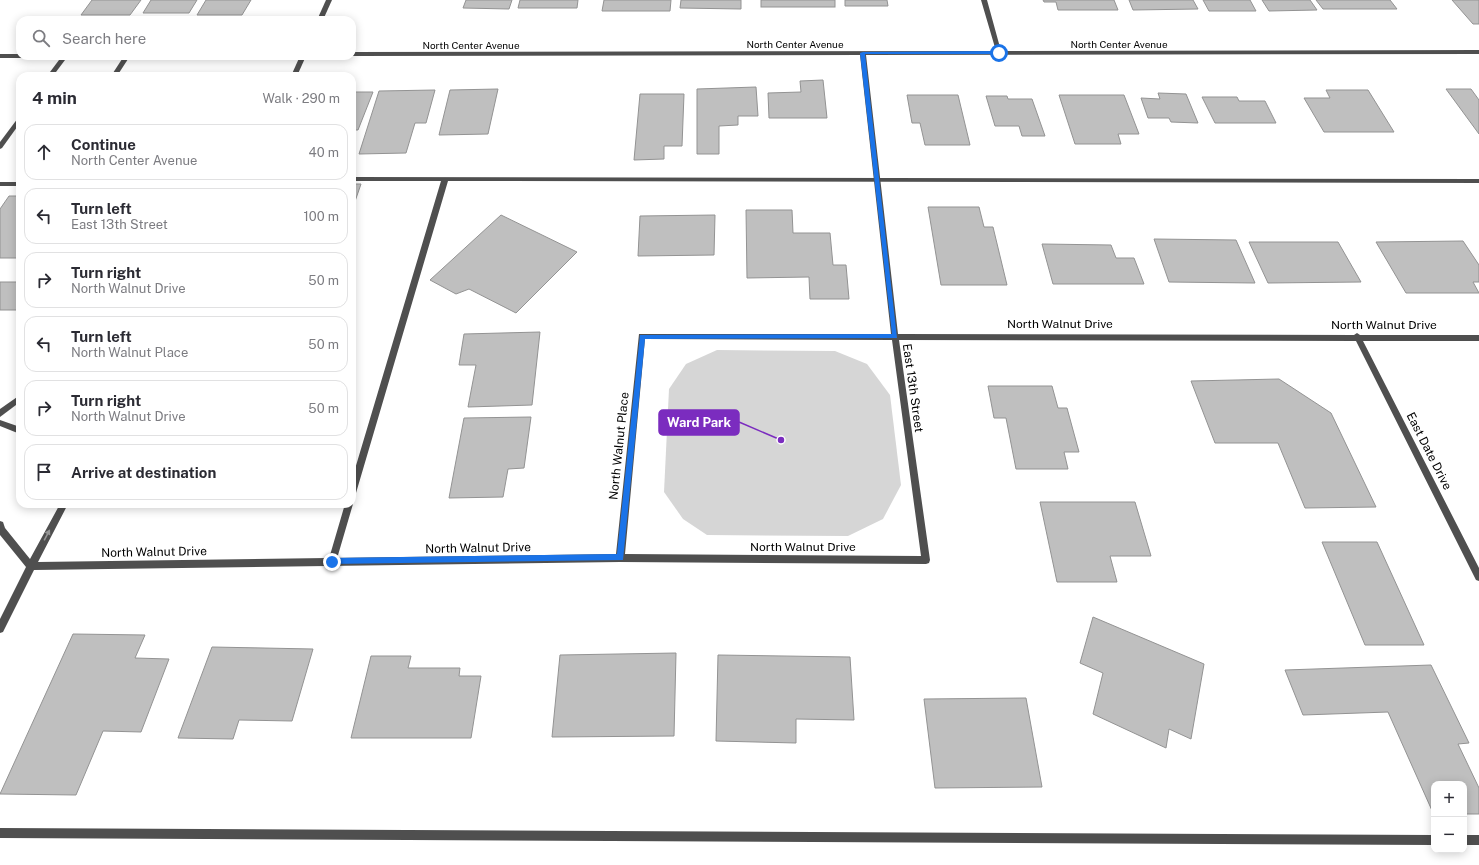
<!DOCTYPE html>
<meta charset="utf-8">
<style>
body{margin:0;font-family:"Public Sans",sans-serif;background:#f7f7f7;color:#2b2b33}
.controls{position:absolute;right:12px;bottom:12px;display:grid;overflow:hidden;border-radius:8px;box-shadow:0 2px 10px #0003}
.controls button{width:36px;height:36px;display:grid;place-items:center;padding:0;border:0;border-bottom:1px solid #e1e1e2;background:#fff;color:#2b2b33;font:20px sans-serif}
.stop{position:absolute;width:12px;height:12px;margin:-9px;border:3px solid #1a73e8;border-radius:50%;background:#fff}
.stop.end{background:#1a73e8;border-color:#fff;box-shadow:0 1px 4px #0008}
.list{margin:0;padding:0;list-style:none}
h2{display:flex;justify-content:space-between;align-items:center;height:52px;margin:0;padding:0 16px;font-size:17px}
h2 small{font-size:13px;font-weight:400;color:#7c7c81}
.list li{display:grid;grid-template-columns:26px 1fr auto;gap:12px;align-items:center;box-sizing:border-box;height:56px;margin:0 8px 8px;padding:0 8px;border:1px solid #e1e1e2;border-radius:12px}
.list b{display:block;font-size:15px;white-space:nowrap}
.list p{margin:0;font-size:13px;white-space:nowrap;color:#7c7c81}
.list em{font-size:13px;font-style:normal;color:#7c7c81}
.icon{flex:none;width:22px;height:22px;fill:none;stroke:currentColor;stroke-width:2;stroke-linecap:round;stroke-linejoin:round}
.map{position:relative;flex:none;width:1479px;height:865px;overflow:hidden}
.search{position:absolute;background:#fff;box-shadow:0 2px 10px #0003;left:16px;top:16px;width:340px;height:44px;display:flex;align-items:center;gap:10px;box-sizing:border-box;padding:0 14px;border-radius:12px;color:#7c7c81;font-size:15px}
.panel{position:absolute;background:#fff;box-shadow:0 2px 10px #0003;left:16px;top:72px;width:340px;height:436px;border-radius:12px}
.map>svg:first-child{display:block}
.green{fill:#d6d6d6}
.building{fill:#bfbfbf;stroke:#939393}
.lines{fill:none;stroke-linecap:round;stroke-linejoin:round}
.service{fill:#4f4f4f;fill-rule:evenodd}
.minor{fill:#4f4f4f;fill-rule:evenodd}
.oneway{fill:#959595}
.route{fill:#1a73e8}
.labels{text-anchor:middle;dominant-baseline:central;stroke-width:3;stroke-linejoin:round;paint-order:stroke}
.far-street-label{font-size:10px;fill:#000;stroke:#fff}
.street-label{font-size:12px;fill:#000;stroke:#fff}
.leader{fill:none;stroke:#7b2cbf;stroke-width:1.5}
.callout-dot{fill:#7b2cbf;stroke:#fff;stroke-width:1.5}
.callout{fill:#7b2cbf;stroke:#7b2cbf;stroke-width:1.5}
.callout-label{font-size:13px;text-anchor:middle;font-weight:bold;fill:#fff}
</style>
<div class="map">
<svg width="1479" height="865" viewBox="0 0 1479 865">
<rect width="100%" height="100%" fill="#fff"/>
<!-- green -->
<path class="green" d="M 717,350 L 835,351 L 867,364 L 890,395 L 901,485 L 883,519 L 848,536 L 707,535 L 683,519 L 664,492 L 669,389 L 686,364 Z"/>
<!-- building -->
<g class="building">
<path d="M 92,0 L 141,0 L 130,15 L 81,15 Z"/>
<path d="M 151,0 L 197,0 L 189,13 L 143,13 Z"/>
<path d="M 206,0 L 251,0 L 242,15 L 197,15 Z"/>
<path d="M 466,0 L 512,0 L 509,9 L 463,8 Z"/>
<path d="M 520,0 L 578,0 L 577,8 L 518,8 Z"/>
<path d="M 604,0 L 671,0 L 670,11 L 602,11 Z"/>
<path d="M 681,0 L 741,0 L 741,9 L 680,8 Z"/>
<rect x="761" y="0" width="74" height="7"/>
<path d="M 845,0 L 887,0 L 888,6 L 845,6 Z"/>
<path d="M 1043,0 L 1114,0 L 1118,10 L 1058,10 L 1056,2 L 1044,2 Z"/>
<path d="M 1129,0 L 1193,0 L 1198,9 L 1133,10 Z"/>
<path d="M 1203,0 L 1250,0 L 1256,11 L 1209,11 Z"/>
<path d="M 1262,0 L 1310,0 L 1317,10 L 1269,11 Z"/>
<path d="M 1316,0 L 1390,0 L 1397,9 L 1323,9 Z"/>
<path d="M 1452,0 L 1479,0 L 1479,24 L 1473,24 Z"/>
<path d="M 823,80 L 827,118 L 769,118 L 768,93 L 801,92 L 800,81 Z"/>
<path d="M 756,87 L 758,116 L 738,116 L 738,125 L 719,126 L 719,154 L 697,154 L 697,89 Z"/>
<path d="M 498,89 L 488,134 L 439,135 L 450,90 Z"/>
<path d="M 1446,89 L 1471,89 L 1479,100 L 1479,134 Z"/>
<path d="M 435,90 L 426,123 L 415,123 L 406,153 L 359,154 L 379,91 Z"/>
<path d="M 1326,90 L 1368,90 L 1394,132 L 1324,132 L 1304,98 L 1330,98 Z"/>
<path d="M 352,92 L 373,92 L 358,130 L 352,130 Z"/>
<path d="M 1158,93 L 1186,94 L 1198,123 L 1171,122 L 1169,118 L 1148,118 L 1141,98 L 1160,99 Z"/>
<path d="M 640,94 L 684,94 L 682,146 L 664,146 L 664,159 L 634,160 Z"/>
<path d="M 907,95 L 958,95 L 970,145 L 925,145 L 920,123 L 912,123 Z"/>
<path d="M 1059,95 L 1124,95 L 1139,134 L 1118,134 L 1121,144 L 1075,144 Z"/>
<path d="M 986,96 L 1007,96 L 1008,99 L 1032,99 L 1045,136 L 1022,136 L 1019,126 L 995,126 Z"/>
<path d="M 1202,97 L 1237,97 L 1239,101 L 1265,101 L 1276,123 L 1215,123 Z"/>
<path d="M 352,184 L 361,184 L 352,210 Z"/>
<path d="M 9,196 L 20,196 L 20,258 L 0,258 L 0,209 Z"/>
<path d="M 928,207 L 979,207 L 984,227 L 993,227 L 1007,285 L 941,285 Z"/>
<path d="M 746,210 L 792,210 L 793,233 L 830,233 L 833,265 L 846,265 L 849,299 L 810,299 L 809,277 L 747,278 Z"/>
<path d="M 501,215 L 577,252 L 516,313 L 469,289 L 456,294 L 430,280 Z"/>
<path d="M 715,215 L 714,255 L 638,256 L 640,216 Z"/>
<path d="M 1154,239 L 1236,240 L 1255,283 L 1169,282 Z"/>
<path d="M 1463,241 L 1479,265 L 1479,282 L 1473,282 L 1479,293 L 1406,293 L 1376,242 Z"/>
<path d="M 1249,242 L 1338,242 L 1361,282 L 1268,283 Z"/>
<path d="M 1042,244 L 1111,245 L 1116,258 L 1134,258 L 1144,284 L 1053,284 Z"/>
<rect x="0" y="282" width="20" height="28"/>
<path d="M 540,332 L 532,405 L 468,407 L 476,365 L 459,365 L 464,334 Z"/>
<path d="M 1279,379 L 1331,413 L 1376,507 L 1305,508 L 1278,443 L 1215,443 L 1191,381 Z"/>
<path d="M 988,386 L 1052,386 L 1058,408 L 1067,408 L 1079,452 L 1064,452 L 1068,469 L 1016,469 L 1006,418 L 994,418 Z"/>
<path d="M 531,417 L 524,468 L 508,469 L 503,497 L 449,498 L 464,418 Z"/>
<path d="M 1040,502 L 1135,502 L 1151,556 L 1110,556 L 1117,582 L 1057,582 Z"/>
<path d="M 296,504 L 330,504 L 329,505 Z"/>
<path d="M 1322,542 L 1377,542 L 1424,645 L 1365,645 Z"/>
<path d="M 1093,617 L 1204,664 L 1191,739 L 1169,729 L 1166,748 L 1093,714 L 1103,673 L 1080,663 Z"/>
<path d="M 73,634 L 145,635 L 135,658 L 169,659 L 141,732 L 103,731 L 76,795 L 0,794 Z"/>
<path d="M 212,647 L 313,649 L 292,721 L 239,720 L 233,739 L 178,738 Z"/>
<path d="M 676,653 L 674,736 L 552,737 L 560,655 Z"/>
<path d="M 718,655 L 850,657 L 854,720 L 796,719 L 796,743 L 716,741 Z"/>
<path d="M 371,656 L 411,656 L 408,668 L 460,668 L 459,676 L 481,676 L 471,738 L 351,738 Z"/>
<path d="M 1431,665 L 1469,743 L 1458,744 L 1479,788 L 1479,814 L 1464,814 L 1464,784 L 1434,784 L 1434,815 L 1388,712 L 1303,715 L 1285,670 Z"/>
<path d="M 1026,698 L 1042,787 L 935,788 L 924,699 Z"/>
</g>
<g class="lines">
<!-- service -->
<g class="service">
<path d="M 62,56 L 68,56 L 53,76 L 47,76 Z"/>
<path d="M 124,56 L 130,56 L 117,76 L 111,76 Z"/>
<path d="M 20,117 L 20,123 L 2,148 L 0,149 L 0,142 L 18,118 Z"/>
<path d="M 352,177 L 1479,179 L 1479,183 L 448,181 L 356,493 L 355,496 L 352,497 L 352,479 L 441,181 L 352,181 Z"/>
<rect x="0" y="182" width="20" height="4"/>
<path d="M 352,501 L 353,504 L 336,562 L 335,565 L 332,566 L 329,565 L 328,562 L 345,504 L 352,504 Z"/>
<path d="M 0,828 L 1434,835 L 1434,845 L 0,838 Z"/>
<rect x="1464" y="835" width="15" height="10"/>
</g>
<!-- minor -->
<g class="minor">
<path d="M 326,0 L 332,0 L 323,20 L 317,20 Z"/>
<path d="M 981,0 L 987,0 L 1001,51 L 1479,50 L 1479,54 L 866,55 L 898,334 L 1354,335 L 1357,333 L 1360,335 L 1479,335 L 1479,341 L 1363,341 L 1479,568 L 1479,581 L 1476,580 L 1356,341 L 899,340 L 930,560 L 929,563 L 926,564 L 620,562 L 34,570 L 3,632 L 0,633 L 0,619 L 26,567 L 0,535 L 0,521 L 3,522 L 5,528 L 30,559 L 60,504 L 68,504 L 38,562 L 616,554 L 639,334 L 891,334 L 860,55 L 352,56 L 352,52 L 996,51 ZM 645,339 L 892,340 L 921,556 L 625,554 Z"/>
<path d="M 0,54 L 20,54 L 20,56 L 73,56 L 70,58 L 0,58 Z"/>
<path d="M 300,56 L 306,56 L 297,76 L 291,76 Z"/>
<path d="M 20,395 L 20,402 L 0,417 L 0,409 Z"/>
<path d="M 0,420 L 20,427 L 20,434 L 0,426 Z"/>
</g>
</g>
<!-- one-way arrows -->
<defs><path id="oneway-solid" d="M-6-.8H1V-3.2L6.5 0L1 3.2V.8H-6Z"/></defs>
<use class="oneway" href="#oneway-solid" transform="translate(47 535) rotate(-62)"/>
<!-- route -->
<path class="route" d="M 999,51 L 1001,54 L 865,54 L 897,338 L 645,339 L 623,560 L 329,564 L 328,562 L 332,558 L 617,554 L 640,335 L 892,334 L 860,53 L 863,52 Z"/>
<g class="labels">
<!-- far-street labels -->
<g class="far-street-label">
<text x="795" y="44">North Center Avenue</text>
<text x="1119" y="44">North Center Avenue</text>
<text x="471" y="45">North Center Avenue</text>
</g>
<!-- street labels -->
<g class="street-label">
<text x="1060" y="324">North Walnut Drive</text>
<text x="1384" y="325">North Walnut Drive</text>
<text transform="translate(913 388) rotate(82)">East 13th Street</text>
<text transform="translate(619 446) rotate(-84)">North Walnut Place</text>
<text transform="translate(1429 451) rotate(63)">East Date Drive</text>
<text x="803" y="547">North Walnut Drive</text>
<text transform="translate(478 548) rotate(-1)">North Walnut Drive</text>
<text transform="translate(154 552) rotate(-1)">North Walnut Drive</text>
</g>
</g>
<!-- callouts -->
<path class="leader" d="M781 440L739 422"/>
<circle class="callout-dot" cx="781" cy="440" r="4"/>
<rect class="callout" x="659" y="410" width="80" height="25" rx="4"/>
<g class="callout-label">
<text x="699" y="427">Ward Park</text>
</g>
</svg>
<div class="controls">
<button>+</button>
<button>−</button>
</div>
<div class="stop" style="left:999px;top:53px"></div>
<div class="stop end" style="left:332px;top:562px"></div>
<div class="search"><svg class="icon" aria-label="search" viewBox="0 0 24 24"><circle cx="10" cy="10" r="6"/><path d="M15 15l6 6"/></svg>Search here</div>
<section class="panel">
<h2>4 min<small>Walk · 290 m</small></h2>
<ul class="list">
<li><svg class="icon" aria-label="ahead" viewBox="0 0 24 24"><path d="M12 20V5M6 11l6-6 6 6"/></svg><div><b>Continue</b><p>North Center Avenue</p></div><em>40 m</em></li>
<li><svg class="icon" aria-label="left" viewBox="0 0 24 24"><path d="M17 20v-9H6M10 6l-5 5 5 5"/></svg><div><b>Turn left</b><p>East 13th Street</p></div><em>100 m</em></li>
<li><svg class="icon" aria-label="right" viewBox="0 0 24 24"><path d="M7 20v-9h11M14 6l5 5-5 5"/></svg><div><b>Turn right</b><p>North Walnut Drive</p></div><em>50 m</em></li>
<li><svg class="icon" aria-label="left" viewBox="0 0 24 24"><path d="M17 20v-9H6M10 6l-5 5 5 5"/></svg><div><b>Turn left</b><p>North Walnut Place</p></div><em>50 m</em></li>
<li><svg class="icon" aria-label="right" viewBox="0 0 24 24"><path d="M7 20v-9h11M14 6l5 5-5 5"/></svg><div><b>Turn right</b><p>North Walnut Drive</p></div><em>50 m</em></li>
<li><svg class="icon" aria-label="arrive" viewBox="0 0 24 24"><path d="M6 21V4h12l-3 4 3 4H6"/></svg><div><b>Arrive at destination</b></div></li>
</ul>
</section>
</div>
